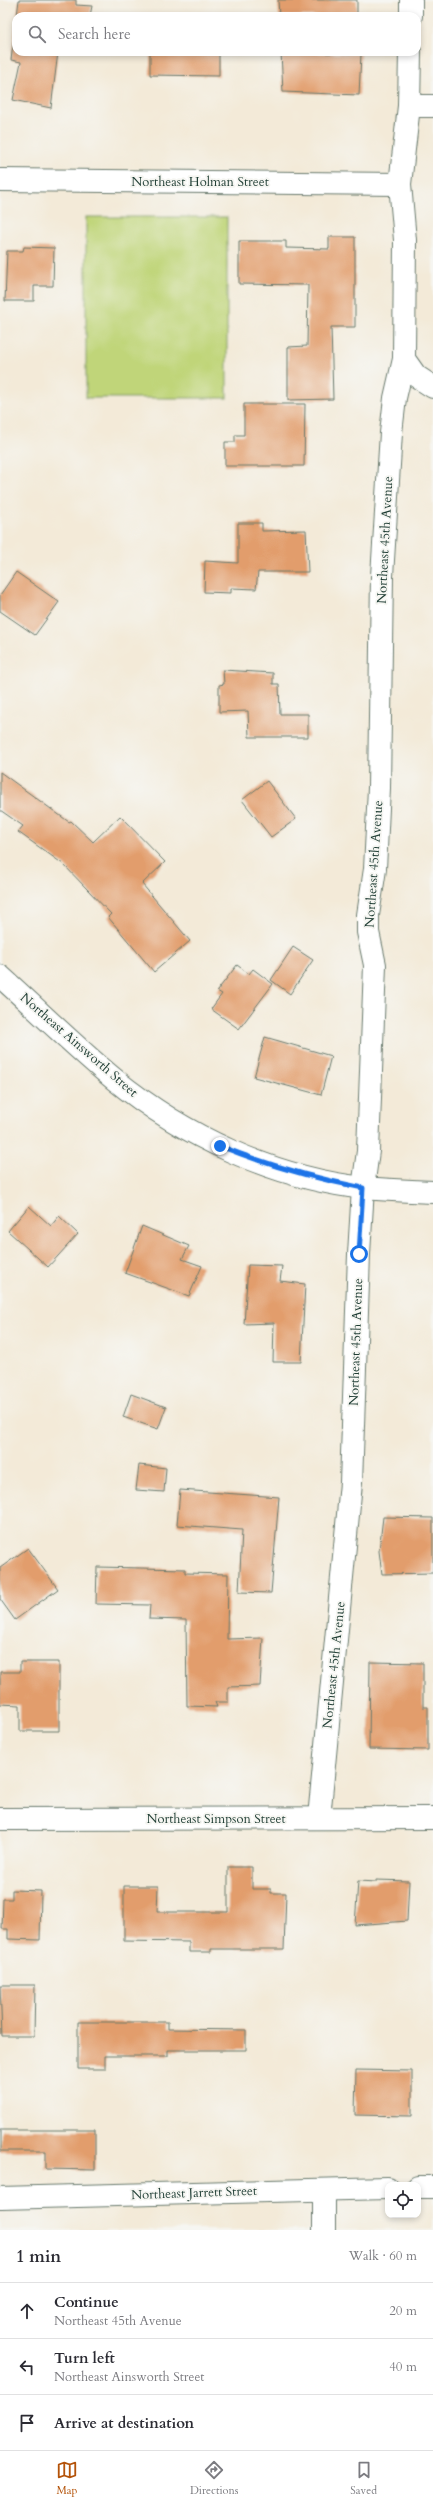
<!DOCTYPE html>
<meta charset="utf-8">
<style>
body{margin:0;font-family:Cardo,serif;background:#f7f7f7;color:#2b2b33}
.controls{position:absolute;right:12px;bottom:12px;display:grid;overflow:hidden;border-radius:8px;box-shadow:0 2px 6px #0003}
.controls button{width:36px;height:36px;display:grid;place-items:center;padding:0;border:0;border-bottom:1px solid #e1e1e2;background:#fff;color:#2b2b33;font:20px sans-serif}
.stop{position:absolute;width:12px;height:12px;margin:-9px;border:3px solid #1a73e8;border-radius:50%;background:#fff}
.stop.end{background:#1a73e8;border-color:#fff;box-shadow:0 1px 4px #0008}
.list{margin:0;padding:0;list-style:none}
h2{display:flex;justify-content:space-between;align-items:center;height:52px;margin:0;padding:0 16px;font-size:17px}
h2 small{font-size:13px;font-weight:400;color:#7c7c81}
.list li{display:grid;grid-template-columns:26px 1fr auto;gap:12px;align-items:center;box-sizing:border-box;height:56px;padding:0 16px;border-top:1px solid #e1e1e2}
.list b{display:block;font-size:15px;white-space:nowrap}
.list p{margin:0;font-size:13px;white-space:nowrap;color:#7c7c81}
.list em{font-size:13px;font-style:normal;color:#7c7c81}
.icon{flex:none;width:22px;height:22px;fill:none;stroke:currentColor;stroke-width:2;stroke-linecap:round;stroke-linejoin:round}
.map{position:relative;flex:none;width:433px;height:2230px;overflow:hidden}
.search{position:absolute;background:#fff;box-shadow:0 2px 6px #0003;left:12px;right:12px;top:12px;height:44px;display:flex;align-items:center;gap:10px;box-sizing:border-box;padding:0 14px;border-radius:12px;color:#7c7c81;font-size:15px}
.sheet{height:220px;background:#fff}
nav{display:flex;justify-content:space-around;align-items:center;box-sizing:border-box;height:56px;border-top:1px solid #e1e1e2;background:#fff;font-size:11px;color:#7c7c81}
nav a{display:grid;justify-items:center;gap:2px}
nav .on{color:#b45309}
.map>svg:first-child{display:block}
.green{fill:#c0d579;stroke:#708956}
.building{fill:#e29d6c}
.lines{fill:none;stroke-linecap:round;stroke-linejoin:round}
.minor-casing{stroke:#697a6d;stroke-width:24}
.minor{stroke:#fff;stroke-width:22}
.route{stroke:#1a73e8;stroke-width:5}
.labels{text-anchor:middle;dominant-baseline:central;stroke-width:3.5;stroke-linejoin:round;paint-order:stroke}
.street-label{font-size:13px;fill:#1f3d34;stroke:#f6f6f2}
</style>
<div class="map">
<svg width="433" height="2230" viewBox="0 0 433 2230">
<rect width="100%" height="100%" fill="#f6f6f2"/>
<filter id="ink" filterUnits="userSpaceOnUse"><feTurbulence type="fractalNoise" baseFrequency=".025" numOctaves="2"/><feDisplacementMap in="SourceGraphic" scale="8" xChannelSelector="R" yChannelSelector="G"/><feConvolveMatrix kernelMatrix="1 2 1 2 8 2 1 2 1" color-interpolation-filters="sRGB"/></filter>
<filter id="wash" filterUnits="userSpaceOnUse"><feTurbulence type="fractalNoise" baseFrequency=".012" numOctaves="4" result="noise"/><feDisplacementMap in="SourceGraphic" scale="16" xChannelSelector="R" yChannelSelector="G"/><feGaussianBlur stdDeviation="0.9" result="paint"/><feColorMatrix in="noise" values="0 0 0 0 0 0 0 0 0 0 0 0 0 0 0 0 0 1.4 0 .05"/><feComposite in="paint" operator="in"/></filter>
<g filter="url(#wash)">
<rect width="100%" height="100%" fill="#f3ead8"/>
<!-- green -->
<rect class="green" x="86" y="217" width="141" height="181"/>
<g id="blocks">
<!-- building -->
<g class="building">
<path d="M 19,0 L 76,0 L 76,5 L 92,6 L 90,16 L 17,16 Z"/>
<path d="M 278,0 L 357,0 L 357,16 L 279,16 Z"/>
<path d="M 16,21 L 16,52 L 58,52 L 51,108 L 13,100 L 21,62 L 11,60 Z"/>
<path d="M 150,52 L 219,52 L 219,76 L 150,75 Z"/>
<path d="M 281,52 L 361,54 L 359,95 L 283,92 Z"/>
<path d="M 329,237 L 355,237 L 355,327 L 331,327 L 333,399 L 288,400 L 288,347 L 307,346 L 308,285 L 239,284 L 239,241 L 286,241 L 286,248 L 329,249 Z"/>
<path d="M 24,247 L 54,248 L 53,286 L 34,286 L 34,301 L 5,301 L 7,251 L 23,251 Z"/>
<path d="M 244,404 L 305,404 L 304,466 L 225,466 L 225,442 L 235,442 L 235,435 L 244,435 Z"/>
<path d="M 238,523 L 262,523 L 262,531 L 306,530 L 308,572 L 258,572 L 256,589 L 231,588 L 231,593 L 204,592 L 205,561 L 238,563 Z"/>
<path d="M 16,572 L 59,602 L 35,635 L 0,611 L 0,595 Z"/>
<path d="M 223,670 L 273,673 L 273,684 L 279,684 L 280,714 L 308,714 L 308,737 L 249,737 L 248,711 L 219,712 L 219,685 L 224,684 Z"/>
<path d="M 0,772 L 69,822 L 71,821 L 93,842 L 120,816 L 165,862 L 142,884 L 190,941 L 154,972 L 108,917 L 111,914 L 63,864 L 18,832 L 23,826 L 0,810 Z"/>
<path d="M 267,781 L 296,819 L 271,837 L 242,800 Z"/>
<path d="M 293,947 L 313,960 L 290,994 L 271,980 Z"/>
<path d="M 237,965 L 249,974 L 253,969 L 273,984 L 239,1029 L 211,1009 L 222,994 L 217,991 Z"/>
<path d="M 265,1037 L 331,1056 L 321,1095 L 254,1077 Z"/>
<path d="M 29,1206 L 51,1226 L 59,1216 L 78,1234 L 48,1267 L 8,1231 Z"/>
<path d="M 142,1226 L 189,1246 L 182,1259 L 202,1266 L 189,1296 L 125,1273 Z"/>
<path d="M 248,1265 L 282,1266 L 280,1281 L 305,1284 L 301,1362 L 273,1362 L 274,1323 L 244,1324 Z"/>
<path d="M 131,1394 L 166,1407 L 158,1429 L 123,1417 Z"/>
<path d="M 139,1465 L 166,1468 L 164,1492 L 136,1490 Z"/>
<path d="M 180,1490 L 279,1497 L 271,1593 L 239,1592 L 242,1530 L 177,1525 Z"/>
<path d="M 383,1517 L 433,1518 L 433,1573 L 382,1574 L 379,1551 Z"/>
<path d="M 28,1548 L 58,1589 L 15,1620 L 0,1599 L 0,1568 Z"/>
<path d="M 97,1567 L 185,1569 L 185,1573 L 228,1574 L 227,1639 L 263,1638 L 260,1686 L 228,1687 L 228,1702 L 215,1702 L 217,1707 L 187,1706 L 186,1620 L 149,1619 L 150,1605 L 96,1604 Z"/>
<path d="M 20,1662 L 59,1662 L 59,1731 L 20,1731 L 20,1705 L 0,1704 L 0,1672 L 20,1672 Z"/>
<path d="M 370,1662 L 423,1663 L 423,1707 L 428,1707 L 428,1750 L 369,1749 Z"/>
<path d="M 228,1867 L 252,1867 L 252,1889 L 271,1889 L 271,1893 L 286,1893 L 284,1949 L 211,1949 L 211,1952 L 189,1952 L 189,1942 L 124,1941 L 124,1886 L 158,1886 L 157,1912 L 228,1912 Z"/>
<path d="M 376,1880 L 409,1881 L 407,1921 L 355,1925 L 358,1881 L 376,1882 Z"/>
<path d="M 12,1890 L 41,1891 L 40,1940 L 8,1939 L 8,1929 L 2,1929 L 3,1899 L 12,1899 Z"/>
<path d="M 0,1985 L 35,1985 L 34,2036 L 2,2036 Z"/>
<path d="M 78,2022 L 168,2022 L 168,2029 L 246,2030 L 246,2050 L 168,2050 L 168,2056 L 105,2056 L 105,2069 L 78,2069 Z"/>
<path d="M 356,2070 L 412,2071 L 412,2116 L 355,2115 Z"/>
<path d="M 0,2130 L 95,2130 L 95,2170 L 46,2169 L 46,2151 L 0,2151 Z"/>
</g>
</g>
</g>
<g filter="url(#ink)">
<use href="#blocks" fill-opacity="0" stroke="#697a6d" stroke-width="1"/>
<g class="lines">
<!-- minor casing -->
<g class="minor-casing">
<g id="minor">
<path d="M 411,16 L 411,0"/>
<path d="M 409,106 L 433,106"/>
<path d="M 0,180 L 400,184"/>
<path d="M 404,359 L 416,376 L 433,387"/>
<path d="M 0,976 C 38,1010 75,1047 114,1079 C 184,1136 273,1178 364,1188 C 387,1190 410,1191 433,1192"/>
<path d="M 319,1818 L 351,1483 L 359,1254 L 363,1188 L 368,1151 L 375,965 L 368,932 L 368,915 L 375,869 L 379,788 L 382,576 L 391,433 L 395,398 L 404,359 L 405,240 L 400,184 L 409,106 L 410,52"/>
<path d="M 0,1819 L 433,1818"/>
<path d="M 418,2187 L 433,2187"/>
<path d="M 324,2190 L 324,2230"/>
<path d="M 0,2198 L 388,2188"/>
</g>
</g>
<!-- minor -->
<use href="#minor" class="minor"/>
</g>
</g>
<g class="lines" filter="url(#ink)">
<!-- route -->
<path class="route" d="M 220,1146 C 267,1165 313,1178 363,1188 L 359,1254"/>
</g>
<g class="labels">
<!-- street labels -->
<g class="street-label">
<text x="200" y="182">Northeast Holman Street</text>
<text transform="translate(385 540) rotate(-87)">Northeast 45th Avenue</text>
<text transform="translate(374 864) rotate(-86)">Northeast 45th Avenue</text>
<text transform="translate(79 1045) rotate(41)">Northeast Ainsworth Street</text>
<text transform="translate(356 1342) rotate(-88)">Northeast 45th Avenue</text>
<text transform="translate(334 1665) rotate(-84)">Northeast 45th Avenue</text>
<text x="216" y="1819">Northeast Simpson Street</text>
<text transform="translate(194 2193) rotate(-2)">Northeast Jarrett Street</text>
</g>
</g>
</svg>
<div class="controls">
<button><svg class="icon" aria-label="locate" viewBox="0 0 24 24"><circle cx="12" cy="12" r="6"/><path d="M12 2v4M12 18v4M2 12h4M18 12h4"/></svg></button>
</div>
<div class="stop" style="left:359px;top:1254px"></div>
<div class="stop end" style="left:220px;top:1146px"></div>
<div class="search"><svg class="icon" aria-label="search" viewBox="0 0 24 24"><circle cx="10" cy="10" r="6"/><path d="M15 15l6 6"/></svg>Search here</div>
</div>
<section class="sheet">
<h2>1 min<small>Walk · 60 m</small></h2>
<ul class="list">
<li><svg class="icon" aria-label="ahead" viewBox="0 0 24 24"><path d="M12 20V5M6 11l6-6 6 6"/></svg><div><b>Continue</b><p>Northeast 45th Avenue</p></div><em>20 m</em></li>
<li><svg class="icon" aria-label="left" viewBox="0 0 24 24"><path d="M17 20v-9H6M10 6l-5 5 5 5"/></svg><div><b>Turn left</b><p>Northeast Ainsworth Street</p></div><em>40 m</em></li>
<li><svg class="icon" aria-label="arrive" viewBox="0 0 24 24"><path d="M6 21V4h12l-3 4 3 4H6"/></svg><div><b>Arrive at destination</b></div></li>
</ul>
</section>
<nav>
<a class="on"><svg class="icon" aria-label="map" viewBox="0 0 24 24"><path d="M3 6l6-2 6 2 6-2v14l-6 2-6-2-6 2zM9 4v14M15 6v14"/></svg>Map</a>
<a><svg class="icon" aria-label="directions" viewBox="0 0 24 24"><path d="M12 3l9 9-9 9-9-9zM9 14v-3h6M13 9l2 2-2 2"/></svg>Directions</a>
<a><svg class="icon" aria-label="saved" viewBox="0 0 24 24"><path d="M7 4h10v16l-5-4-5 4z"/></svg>Saved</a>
</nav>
